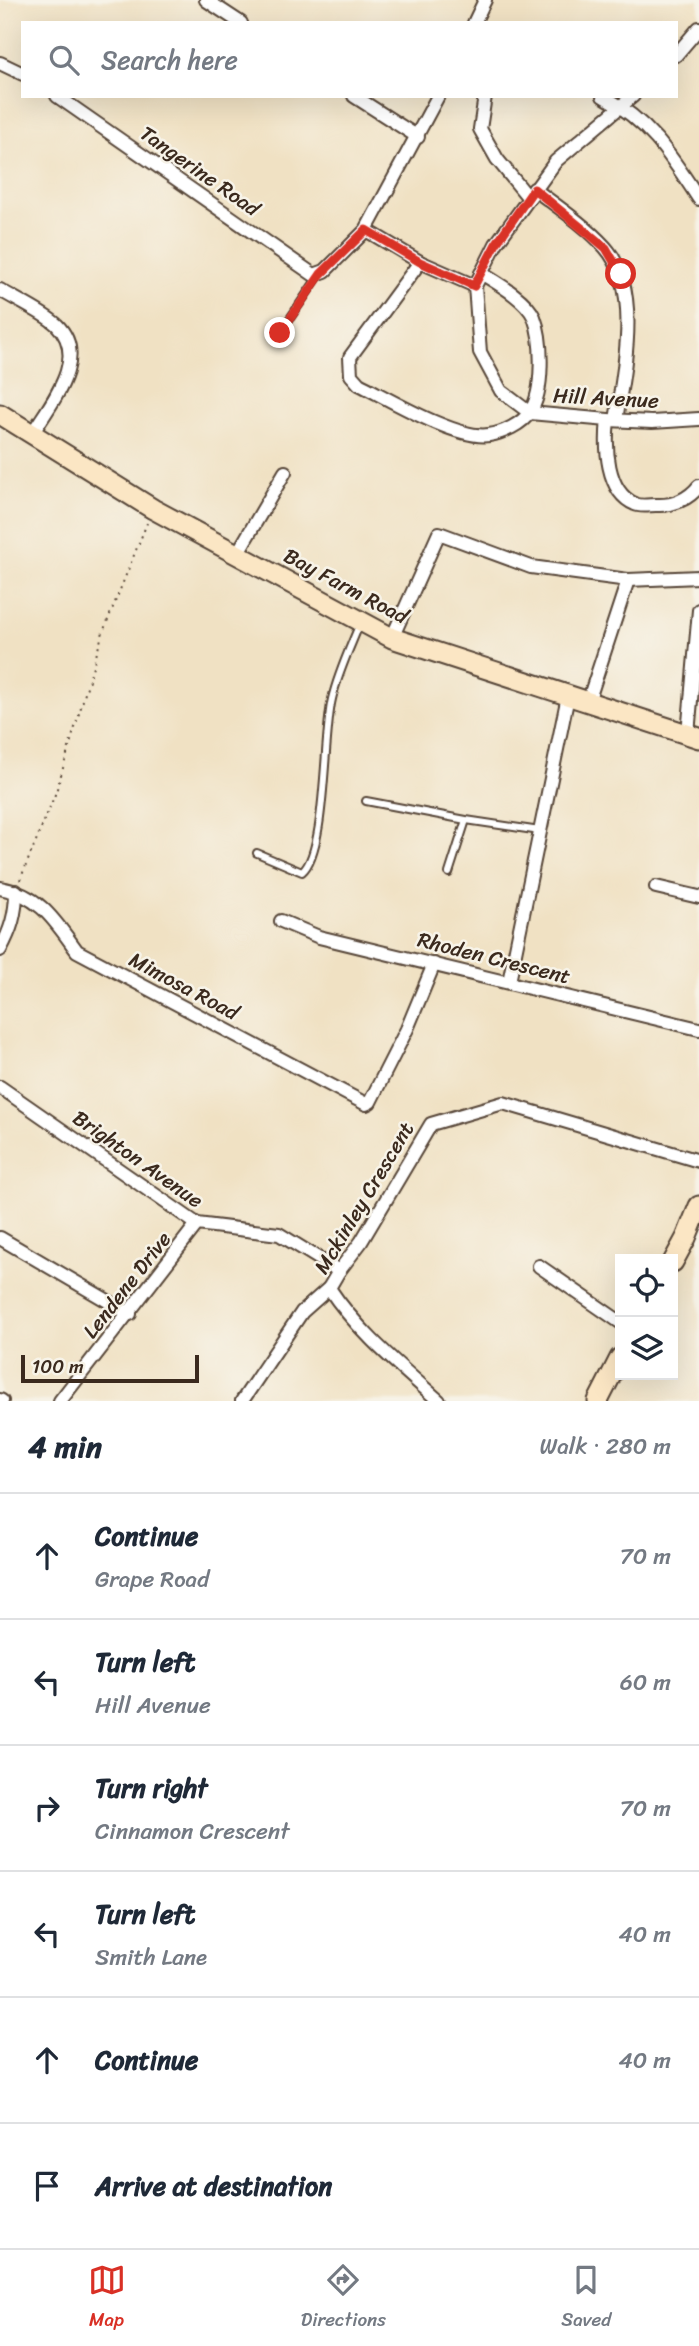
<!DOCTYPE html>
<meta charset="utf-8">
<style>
body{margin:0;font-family:Sriracha,sans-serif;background:#f2f2f3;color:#1f2937}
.controls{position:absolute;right:21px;bottom:21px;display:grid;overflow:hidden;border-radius:0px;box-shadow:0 7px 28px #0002}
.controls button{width:63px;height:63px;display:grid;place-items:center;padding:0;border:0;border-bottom:2px solid #e0e1e3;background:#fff;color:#1f2937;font:35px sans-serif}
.scale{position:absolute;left:21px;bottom:18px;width:178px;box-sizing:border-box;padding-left:7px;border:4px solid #3b2a1e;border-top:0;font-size:19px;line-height:24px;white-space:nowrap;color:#3b2a1e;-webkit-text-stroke:5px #f7f3e8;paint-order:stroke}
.stop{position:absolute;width:21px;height:21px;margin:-16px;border:5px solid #d93025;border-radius:50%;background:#fff}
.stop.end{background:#d93025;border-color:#fff;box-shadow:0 2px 7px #0008}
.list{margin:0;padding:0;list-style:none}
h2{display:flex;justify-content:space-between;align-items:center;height:91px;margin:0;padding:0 28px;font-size:30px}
h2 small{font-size:23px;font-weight:400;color:#747a83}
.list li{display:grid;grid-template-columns:46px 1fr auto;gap:21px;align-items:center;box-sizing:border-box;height:126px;padding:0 28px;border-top:2px solid #e0e1e3}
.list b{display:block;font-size:26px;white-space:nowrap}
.list p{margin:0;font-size:23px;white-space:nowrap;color:#747a83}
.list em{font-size:23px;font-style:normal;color:#747a83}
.icon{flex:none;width:38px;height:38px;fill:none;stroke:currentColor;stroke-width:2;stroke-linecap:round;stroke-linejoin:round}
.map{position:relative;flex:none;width:699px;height:1401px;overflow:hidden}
.search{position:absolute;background:#fff;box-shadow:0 7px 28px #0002;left:21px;right:21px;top:21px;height:77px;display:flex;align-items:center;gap:18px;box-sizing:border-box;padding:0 24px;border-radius:0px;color:#747a83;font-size:26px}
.sheet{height:847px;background:#fff}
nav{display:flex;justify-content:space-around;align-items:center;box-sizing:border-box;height:98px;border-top:2px solid #e0e1e3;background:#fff;font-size:19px;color:#747a83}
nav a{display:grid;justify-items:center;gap:4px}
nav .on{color:#d93025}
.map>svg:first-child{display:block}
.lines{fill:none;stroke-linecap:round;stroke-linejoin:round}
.lane-casing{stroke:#564537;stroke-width:10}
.street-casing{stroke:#564537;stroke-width:16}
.secondary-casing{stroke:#564537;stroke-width:23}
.path{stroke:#564537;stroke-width:2;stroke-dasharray:2 5;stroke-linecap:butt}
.lane{stroke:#fff;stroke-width:6}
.street{stroke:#fff;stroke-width:12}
.secondary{stroke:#fbe6c4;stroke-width:19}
.route{stroke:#d93025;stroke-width:9}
.labels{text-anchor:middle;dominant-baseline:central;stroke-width:5;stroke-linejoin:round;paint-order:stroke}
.street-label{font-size:21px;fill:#3b2a1e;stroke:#f7f3e8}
</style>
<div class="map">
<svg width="699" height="1401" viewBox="0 0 699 1401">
<rect width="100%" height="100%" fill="#f7f3e8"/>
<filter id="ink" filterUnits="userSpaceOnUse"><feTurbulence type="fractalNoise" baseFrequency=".0143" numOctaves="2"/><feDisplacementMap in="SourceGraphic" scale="14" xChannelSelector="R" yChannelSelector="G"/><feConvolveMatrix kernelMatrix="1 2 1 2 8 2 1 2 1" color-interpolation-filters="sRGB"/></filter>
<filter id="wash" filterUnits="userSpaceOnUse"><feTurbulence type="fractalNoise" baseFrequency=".00686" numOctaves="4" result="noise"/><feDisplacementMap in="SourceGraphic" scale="28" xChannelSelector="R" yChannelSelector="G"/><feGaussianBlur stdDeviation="1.57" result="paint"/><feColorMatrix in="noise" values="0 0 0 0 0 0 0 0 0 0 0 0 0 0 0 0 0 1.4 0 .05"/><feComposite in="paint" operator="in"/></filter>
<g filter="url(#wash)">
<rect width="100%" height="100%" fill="#f0e1c3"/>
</g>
<g filter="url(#ink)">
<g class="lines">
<!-- lane casing -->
<g class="lane-casing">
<g id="lane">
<path d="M 280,333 L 320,274"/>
<path d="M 366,801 L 466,820 L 540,831"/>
<path d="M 257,853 L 302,872 C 327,851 323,735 332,699 C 338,673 350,648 360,623"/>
<path d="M 449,873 L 466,820"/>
</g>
</g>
<!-- street casing -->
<g class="street-casing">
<g id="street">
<path d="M 206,0 L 241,23"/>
<path d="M 474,23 L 485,0"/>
<path d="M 676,55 L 699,28"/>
<path d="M 0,63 L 23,74"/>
<path d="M 57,96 L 314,275 L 325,271 L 366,230 L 438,96"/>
<path d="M 354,96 L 418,137"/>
<path d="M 485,96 L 480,129 L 497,159 L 528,197"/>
<path d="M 603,96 C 650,122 671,156 699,199"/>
<path d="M 633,96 L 556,161 L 496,244 L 475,286 L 480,352 L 501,391 L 530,413 L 608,420 L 652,422 L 699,419"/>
<path d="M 534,189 C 558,207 585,225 605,247 C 642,288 624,370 616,420"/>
<path d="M 366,230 L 420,262 L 475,286"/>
<path d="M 420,262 L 350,357 L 351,375 L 359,384 C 389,399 457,440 489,435 C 503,433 522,424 530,412 C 544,392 543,340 534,317 C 526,299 497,283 481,273"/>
<path d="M 0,290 C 15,299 46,314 57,325 C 90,358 50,404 32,434"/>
<path d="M 608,420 C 605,446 606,492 635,504 C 640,507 650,505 656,505 C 673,506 689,499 699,486"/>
<path d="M 237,554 L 285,472"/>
<path d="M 392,638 L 439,533 L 531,567 L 628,580 L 699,577"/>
<path d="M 588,702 L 628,580"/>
<path d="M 688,734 L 699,610"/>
<path d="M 656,887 L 699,897"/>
<path d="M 0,888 C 40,895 55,921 77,951 L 366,1104 L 370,1102 L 407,1029 L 434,964"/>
<path d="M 281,921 L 319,937 L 699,1029"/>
<path d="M 0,950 C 11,930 16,914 16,891"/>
<path d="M 509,982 L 568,696"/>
<path d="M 0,1087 L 197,1224 L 279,1234 L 339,1271"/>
<path d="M 0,1238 L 130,1314"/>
<path d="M 539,1266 L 620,1322"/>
<path d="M 0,1400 L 2,1401"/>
<path d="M 60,1401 L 197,1224"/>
<path d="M 242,1401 L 302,1312 L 329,1288"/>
<path d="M 439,1401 C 400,1366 358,1332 329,1288 L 339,1271 L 361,1242 L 431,1124 L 503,1103 L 699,1161"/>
</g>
</g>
<!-- secondary casing -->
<g class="secondary-casing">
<g id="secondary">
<path d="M 0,414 L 153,509 L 392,638 L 699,738"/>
<path d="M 673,1262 L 686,1238 L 699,1206"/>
<path d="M 598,1401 L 620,1358"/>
</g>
</g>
<!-- path -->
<path class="path" d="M 20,880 L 56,792 L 103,632 L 147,523"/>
<!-- lane -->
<use href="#lane" class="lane"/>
<!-- street -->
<use href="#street" class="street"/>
<!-- secondary -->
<use href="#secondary" class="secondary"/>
</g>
</g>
<g class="lines" filter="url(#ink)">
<!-- route -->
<path class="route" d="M 280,333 L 321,274 L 366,230 L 420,262 L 474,286 L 496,244 L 534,189 L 606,248 L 621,274"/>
</g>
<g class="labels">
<!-- street labels -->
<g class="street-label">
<text transform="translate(200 171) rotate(35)">Tangerine Road</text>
<text transform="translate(606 398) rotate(3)">Hill Avenue</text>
<text transform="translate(346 586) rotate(28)">Bay Farm Road</text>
<text transform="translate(494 958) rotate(14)">Rhoden Crescent</text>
<text transform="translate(184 986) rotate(28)">Mimosa Road</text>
<text transform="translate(138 1159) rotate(35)">Brighton Avenue</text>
<text transform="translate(364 1198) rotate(-59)">Mckinley Crescent</text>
<text transform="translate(127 1285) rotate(-52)">Lendene Drive</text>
</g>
</g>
</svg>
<div class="controls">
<button><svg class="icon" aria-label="locate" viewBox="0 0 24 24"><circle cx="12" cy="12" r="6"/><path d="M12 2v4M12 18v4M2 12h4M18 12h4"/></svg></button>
<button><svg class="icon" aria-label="layers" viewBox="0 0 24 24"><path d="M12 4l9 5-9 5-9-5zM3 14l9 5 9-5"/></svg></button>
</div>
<div class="scale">100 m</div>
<div class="stop" style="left:621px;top:274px"></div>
<div class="stop end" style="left:280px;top:333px"></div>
<div class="search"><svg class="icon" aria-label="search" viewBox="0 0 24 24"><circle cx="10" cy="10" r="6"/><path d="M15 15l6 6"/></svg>Search here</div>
</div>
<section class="sheet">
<h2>4 min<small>Walk · 280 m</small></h2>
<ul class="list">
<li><svg class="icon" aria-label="ahead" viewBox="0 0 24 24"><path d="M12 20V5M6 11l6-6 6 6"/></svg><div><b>Continue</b><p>Grape Road</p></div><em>70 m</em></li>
<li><svg class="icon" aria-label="left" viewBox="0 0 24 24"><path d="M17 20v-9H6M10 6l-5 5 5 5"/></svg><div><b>Turn left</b><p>Hill Avenue</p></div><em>60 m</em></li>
<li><svg class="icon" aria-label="right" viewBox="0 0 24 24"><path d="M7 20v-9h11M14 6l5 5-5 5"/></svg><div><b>Turn right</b><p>Cinnamon Crescent</p></div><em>70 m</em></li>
<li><svg class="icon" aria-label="left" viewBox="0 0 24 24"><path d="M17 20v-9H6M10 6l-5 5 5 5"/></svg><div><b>Turn left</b><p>Smith Lane</p></div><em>40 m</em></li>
<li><svg class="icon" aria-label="ahead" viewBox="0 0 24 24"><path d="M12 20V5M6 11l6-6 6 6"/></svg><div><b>Continue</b></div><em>40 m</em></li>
<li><svg class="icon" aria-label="arrive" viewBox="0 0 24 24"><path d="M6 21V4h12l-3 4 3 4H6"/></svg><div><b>Arrive at destination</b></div></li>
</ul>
</section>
<nav>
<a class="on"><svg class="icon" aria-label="map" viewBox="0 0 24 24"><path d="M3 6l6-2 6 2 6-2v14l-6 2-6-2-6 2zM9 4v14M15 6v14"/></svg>Map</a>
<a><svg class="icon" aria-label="directions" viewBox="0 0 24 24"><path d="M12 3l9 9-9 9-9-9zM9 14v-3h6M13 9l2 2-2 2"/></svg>Directions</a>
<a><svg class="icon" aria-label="saved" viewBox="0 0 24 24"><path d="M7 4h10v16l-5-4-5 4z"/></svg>Saved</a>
</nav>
